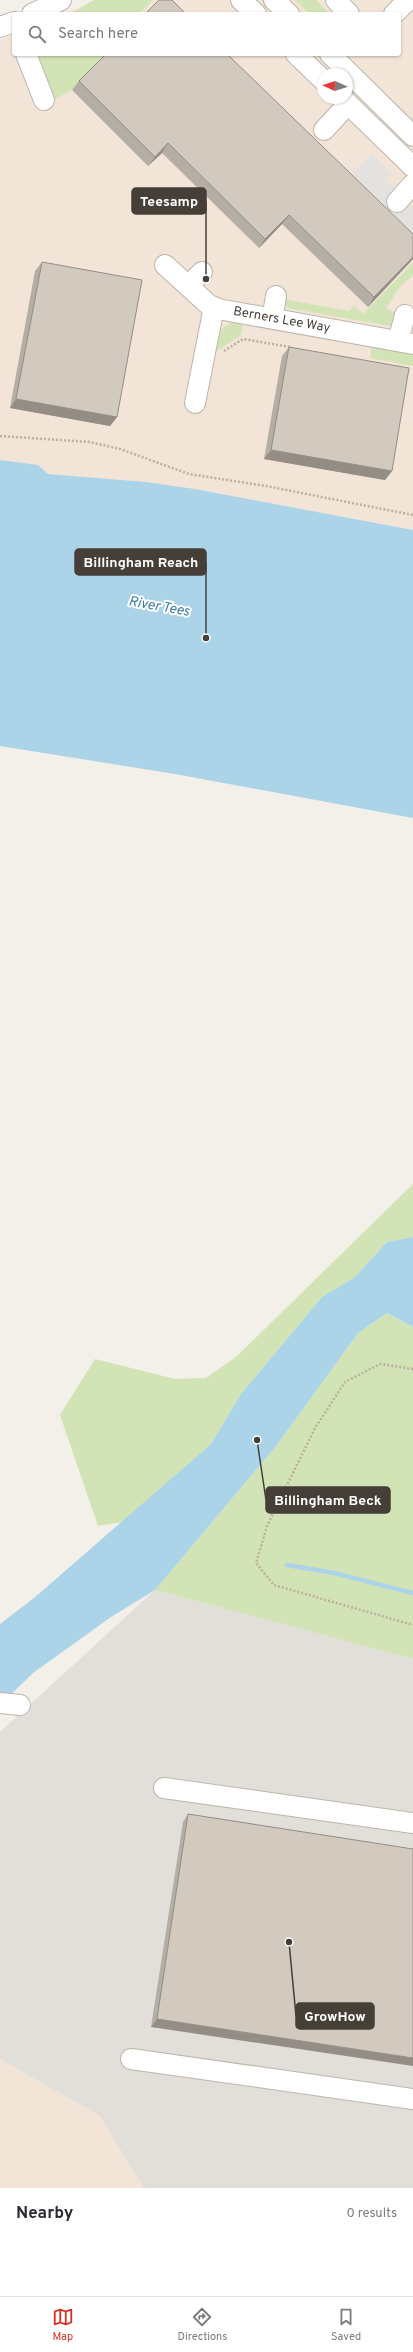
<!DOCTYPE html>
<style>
body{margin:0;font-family:Overpass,sans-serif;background:#f7f7f7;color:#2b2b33}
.compass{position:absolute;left:317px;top:68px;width:36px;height:36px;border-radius:50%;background:#fff;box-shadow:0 1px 3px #0004;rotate:273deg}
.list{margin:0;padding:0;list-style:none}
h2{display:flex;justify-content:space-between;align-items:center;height:52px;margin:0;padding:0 16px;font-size:17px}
h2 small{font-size:13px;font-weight:400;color:#7c7c81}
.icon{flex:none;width:22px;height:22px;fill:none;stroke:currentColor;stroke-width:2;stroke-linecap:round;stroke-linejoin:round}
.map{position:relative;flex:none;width:413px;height:2188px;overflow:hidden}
.search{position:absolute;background:#fff;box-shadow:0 1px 3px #0004;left:12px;right:12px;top:12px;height:44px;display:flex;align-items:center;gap:10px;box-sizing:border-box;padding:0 14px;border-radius:4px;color:#7c7c81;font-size:15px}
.sheet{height:108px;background:#fff}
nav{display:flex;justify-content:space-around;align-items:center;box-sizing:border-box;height:56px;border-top:1px solid #e1e1e2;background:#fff;font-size:11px;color:#7c7c81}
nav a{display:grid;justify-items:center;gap:2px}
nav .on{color:#d93025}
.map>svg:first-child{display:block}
.commercial{fill:#f2e4d6;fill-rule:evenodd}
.industrial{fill:#e2deda}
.green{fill:#d2e3b5}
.parking{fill:#e4e2e0}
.water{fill:#abd4e9}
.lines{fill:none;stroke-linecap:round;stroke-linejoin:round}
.stream{stroke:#abd4e9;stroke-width:4.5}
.minor-casing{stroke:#bdb6ac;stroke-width:22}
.path{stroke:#beb09f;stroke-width:2.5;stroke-dasharray:2 2;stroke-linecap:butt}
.minor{stroke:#fff;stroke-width:20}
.wall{fill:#b5aea4}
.shaded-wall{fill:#948d86}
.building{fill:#d3cabf;stroke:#948d86}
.labels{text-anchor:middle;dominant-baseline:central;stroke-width:4;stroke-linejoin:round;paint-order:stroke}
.street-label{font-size:13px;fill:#453f38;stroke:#fff}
.water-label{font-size:14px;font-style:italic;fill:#397ba0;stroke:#fff}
.leader{fill:none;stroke:#453f38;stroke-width:1.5}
.callout-dot{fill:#453f38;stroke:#fff;stroke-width:1.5}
.callout{fill:#453f38;stroke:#453f38;stroke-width:1.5}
.callout-label{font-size:14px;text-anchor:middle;font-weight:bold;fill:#fff}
</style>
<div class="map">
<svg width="413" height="2188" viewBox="0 0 413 2188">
<rect width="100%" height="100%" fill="#f3efe9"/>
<!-- commercial -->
<g class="commercial">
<path d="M 95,0 L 413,0 L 413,530 L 195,489 L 146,482 L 48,474 L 38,465 L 0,460 L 0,40 L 14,34 L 14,54 L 399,54 L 399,14 L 65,14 ZM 323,74 L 347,74 L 347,98 L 323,98 Z"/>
<path d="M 0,2059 L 100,2116 L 144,2188 L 0,2188 Z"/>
</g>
<!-- industrial -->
<path class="industrial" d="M 155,1590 L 413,1659 L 413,2188 L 144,2188 L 100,2116 L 0,2059 L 0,1732 Z"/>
<!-- green -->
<g class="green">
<path d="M 94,0 L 153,0 L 139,14 L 70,14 Z"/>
<path d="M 295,0 L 316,0 L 330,14 L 310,14 Z"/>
<path d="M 34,54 L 108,54 L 72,90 L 51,101 Z"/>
<path d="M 413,263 L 413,275 L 399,288 L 386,308 L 397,314 L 390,326 L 287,308 L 283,299 L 349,311 L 354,305 L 363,314 Z"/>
<path d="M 237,321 L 243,322 L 241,335 L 211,355 C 216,338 218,326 237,321 Z"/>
<path d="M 372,345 L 413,352 L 413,366 L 370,358 Z"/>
<path d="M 413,1184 L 413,1237 L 387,1242 L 355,1277 L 322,1297 L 241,1394 L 211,1444 L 122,1522 L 98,1526 L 60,1415 L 95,1359 L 175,1379 L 206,1378 L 236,1357 Z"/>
<path d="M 387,1313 L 413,1327 L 413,1659 L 155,1590 L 277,1445 L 358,1333 Z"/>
</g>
<!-- parking -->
<path class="parking" d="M 372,154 L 392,173 L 385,182 L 396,185 L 403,180 L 413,189 L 409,203 L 413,210 L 413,244 L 347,180 Z"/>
<!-- water -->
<g class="water">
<path d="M 0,460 L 38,465 L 48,474 L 146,482 L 195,489 L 413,530 L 413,818 L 175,774 L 0,746 Z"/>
<path d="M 413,1237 L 413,1327 L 387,1313 L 358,1333 L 277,1445 L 155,1590 L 111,1617 L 33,1673 L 0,1705 L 0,1624 L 34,1598 L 211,1444 L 241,1394 L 322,1297 L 355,1277 L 387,1242 Z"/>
</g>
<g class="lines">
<!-- stream -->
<path class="stream" d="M 287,1565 L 334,1573 L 413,1593"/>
<!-- minor casing -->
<g class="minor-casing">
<g id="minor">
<path d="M 241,0 L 256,14"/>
<path d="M 274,0 L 289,14"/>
<path d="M 336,0 L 349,14"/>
<path d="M 32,14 L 61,0"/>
<path d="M 394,14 L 408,0"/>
<path d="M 0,27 L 14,22"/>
<path d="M 26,54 L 44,100"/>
<path d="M 296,54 L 323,80"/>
<path d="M 330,54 L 413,136"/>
<path d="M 342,98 L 413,167"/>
<path d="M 324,130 L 348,104"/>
<path d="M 397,202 L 413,184"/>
<path id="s1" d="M 165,265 L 209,305 L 218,309 L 413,344"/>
<path d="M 195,279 L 202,272"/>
<path d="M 274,308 L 276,296"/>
<path d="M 398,341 L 405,315"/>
<path d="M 195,403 L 214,307"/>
<path d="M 0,1703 L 20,1705"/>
<path d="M 164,1788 L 413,1823"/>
<path d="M 131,2059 L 413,2099"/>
</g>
</g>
<!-- path -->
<g class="path">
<path d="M 224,351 L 243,339 L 290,347"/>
<path d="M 0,436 L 90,442 L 120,449 L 189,474 L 266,486 L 413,515"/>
<path d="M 413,1369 L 380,1364 L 345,1382 L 315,1428 L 267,1526 L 256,1563 L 274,1585 L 413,1625"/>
</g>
<!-- minor -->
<use href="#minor" class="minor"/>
</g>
<!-- wall -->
<g class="wall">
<path d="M 79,81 L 413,259 L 368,307 L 282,224 L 259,248 L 162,153 L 148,166 L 72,90 Z"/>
<path d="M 42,262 L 117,417 L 110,426 L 10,408 L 35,271 Z"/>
<path d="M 289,347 L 392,471 L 385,480 L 264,459 L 282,356 Z"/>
<path d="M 188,1814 L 413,1849 L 151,2027 L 183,1822 Z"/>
</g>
<!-- shaded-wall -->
<g class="shaded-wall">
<path d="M 168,143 L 162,153 L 148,166 L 155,157 Z"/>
<path d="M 289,215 L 282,224 L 259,248 L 265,239 Z"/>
<path d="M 413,257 L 413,259 L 368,307 L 374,297 Z"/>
<path d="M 16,399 L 117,417 L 110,426 L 10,408 Z"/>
<path d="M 271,450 L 392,471 L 385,480 L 264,459 Z"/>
<path d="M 157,2019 L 413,2058 L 413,2066 L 151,2027 Z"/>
</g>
<!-- building -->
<g class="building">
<path d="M 159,0 L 172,0 L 186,14 L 145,14 Z"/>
<path d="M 106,54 L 227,54 L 413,234 L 413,257 L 374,297 L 289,215 L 265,239 L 168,143 L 155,157 L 79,81 Z"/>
<path d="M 42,262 L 142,280 L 117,417 L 16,399 Z"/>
<path d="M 289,347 L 409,368 L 392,471 L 271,450 Z"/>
<path d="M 188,1814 L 413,1849 L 413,2058 L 157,2019 Z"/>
</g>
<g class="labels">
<!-- street labels -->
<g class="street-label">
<text stroke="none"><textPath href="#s1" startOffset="134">Berners Lee Way</textPath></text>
</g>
<!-- water labels -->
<g class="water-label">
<text transform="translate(159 607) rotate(10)">River Tees</text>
</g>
</g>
<!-- callouts -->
<path class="leader" d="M206 279L206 201M206 638L206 562M257 1440L266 1500M289 1942L296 2016"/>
<g class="callout-dot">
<circle cx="206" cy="279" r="4"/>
<circle cx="206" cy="638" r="4"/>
<circle cx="257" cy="1440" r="4"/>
<circle cx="289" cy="1942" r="4"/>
</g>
<g class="callout">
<rect x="132" y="188" width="74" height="26" rx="4"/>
<rect x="75" y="549" width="131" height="26" rx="4"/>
<rect x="266" y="1487" width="124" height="26" rx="4"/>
<rect x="296" y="2003" width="78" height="26" rx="4"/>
</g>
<g class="callout-label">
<text x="169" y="206">Teesamp</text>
<text x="141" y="567">Billingham Reach</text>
<text x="328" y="1505">Billingham Beck</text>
<text x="335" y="2021">GrowHow</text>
</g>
</svg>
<svg class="compass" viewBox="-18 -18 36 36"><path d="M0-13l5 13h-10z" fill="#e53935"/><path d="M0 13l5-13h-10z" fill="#7c7c81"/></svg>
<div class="search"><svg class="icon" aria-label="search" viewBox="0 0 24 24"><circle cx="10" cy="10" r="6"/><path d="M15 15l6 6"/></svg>Search here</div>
</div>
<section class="sheet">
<h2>Nearby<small>0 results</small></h2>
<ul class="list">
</ul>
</section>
<nav>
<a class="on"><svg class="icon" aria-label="map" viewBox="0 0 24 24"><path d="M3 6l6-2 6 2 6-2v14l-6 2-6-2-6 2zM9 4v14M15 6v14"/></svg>Map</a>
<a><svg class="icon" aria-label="directions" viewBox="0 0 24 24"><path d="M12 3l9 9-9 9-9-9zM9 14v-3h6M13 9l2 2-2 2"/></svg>Directions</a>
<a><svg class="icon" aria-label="saved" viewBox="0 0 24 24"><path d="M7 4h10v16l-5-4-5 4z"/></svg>Saved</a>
</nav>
